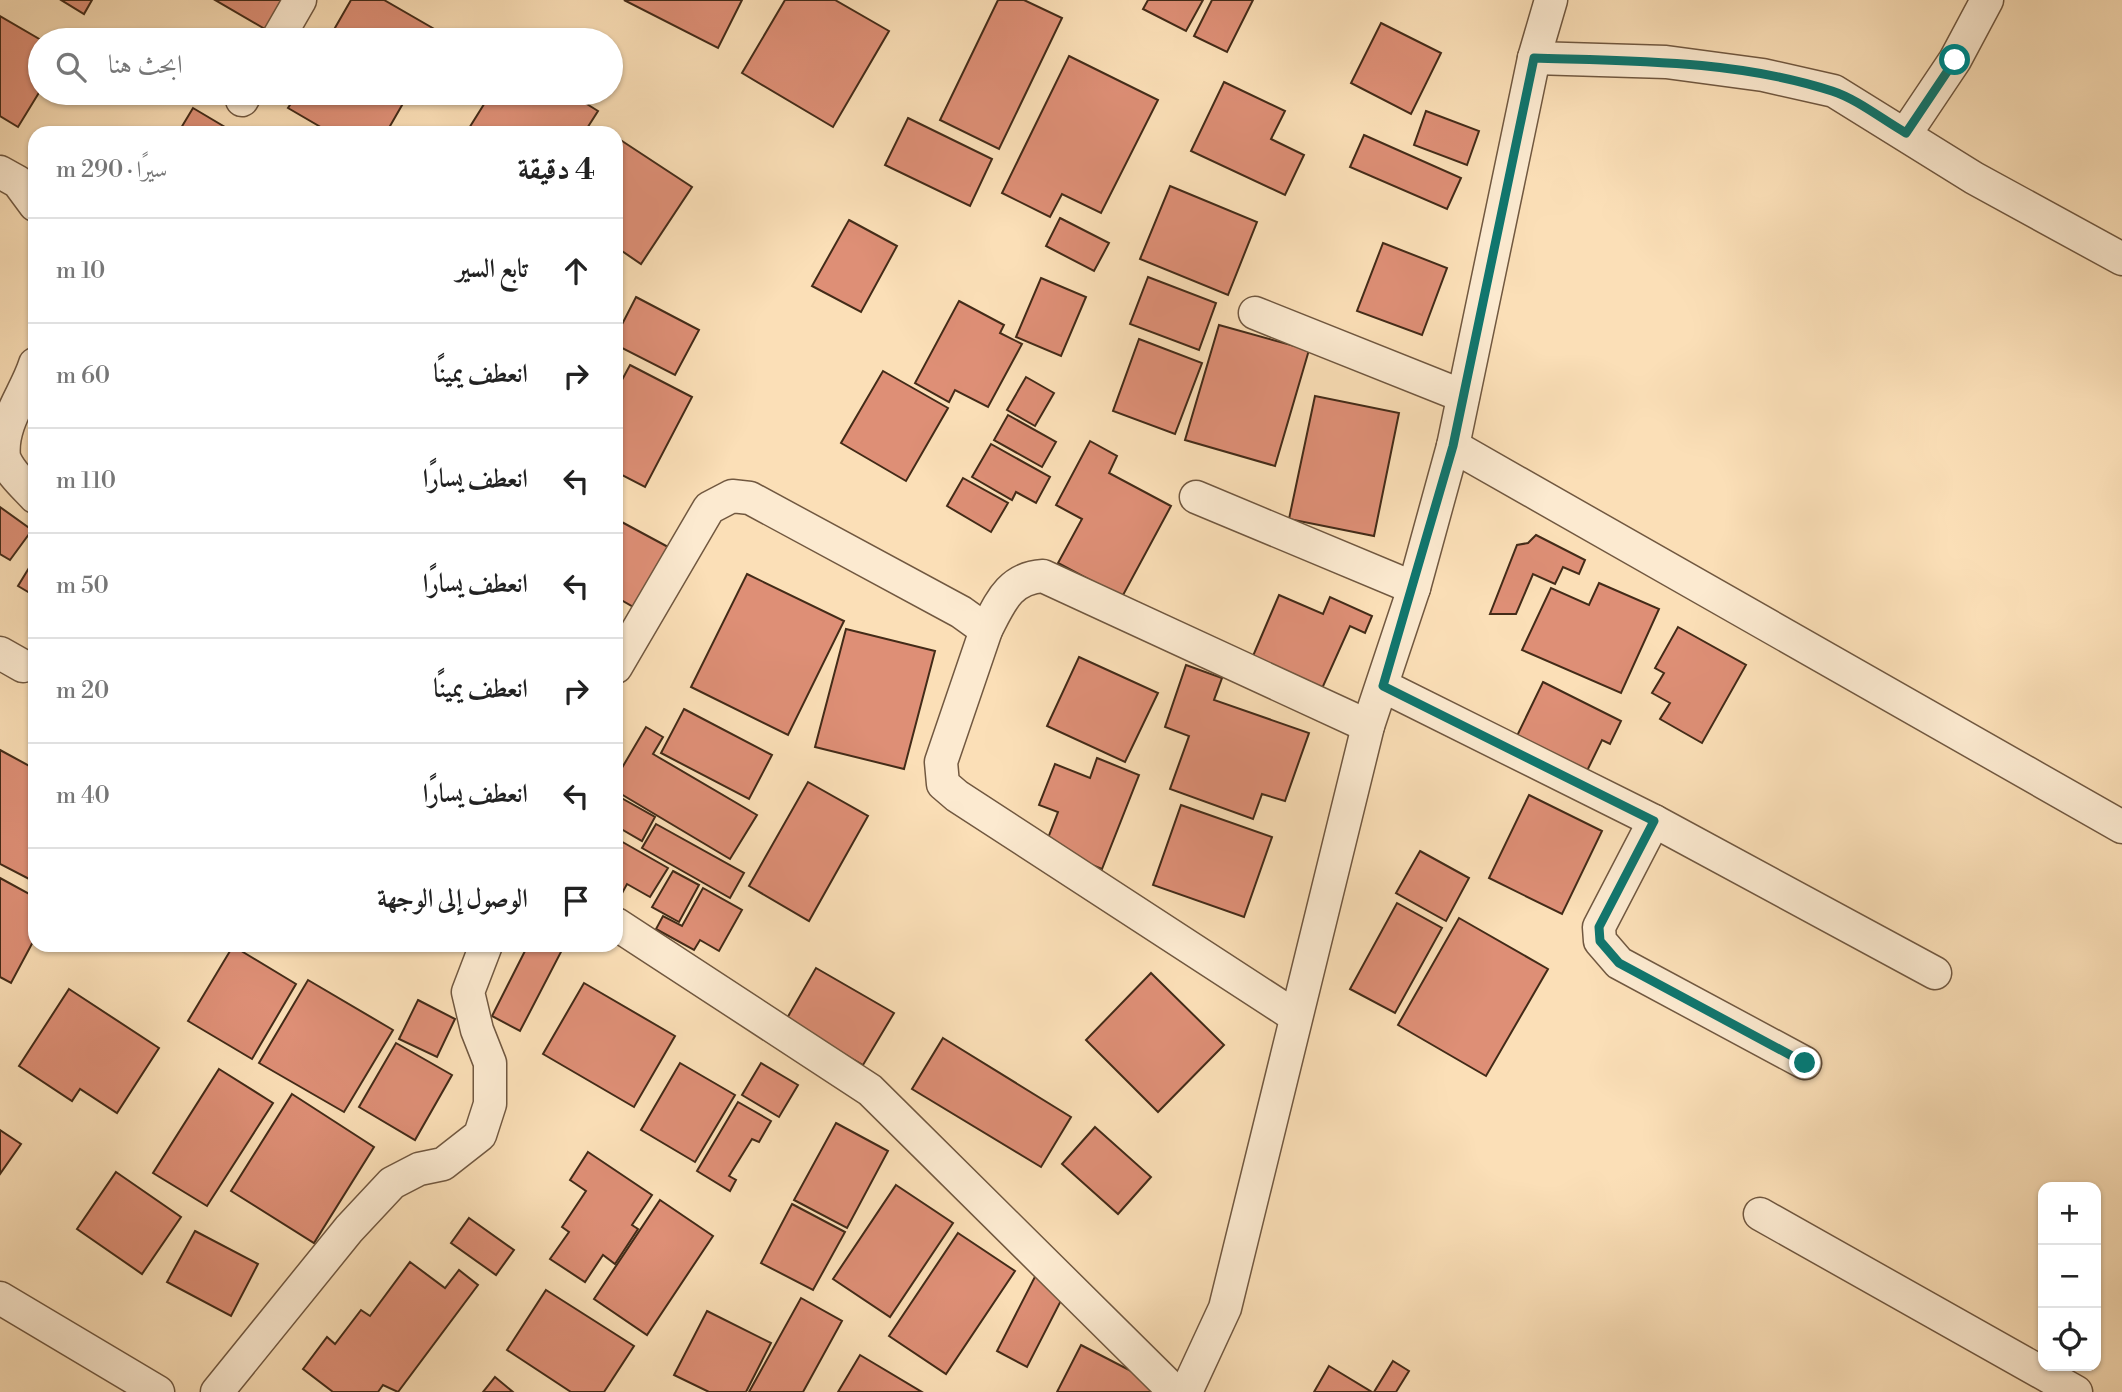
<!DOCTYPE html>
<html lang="ar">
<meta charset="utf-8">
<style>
body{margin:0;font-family:"Libre Bodoni",Amiri,serif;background:#f6f6f6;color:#222;direction:rtl}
.controls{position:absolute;right:21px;bottom:21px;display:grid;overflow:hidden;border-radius:14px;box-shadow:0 2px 5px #0004}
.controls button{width:63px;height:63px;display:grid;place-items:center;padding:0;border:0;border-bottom:2px solid #e0e0e0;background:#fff;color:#222;font:35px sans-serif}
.stop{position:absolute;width:21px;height:21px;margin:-16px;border:5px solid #0f766e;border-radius:50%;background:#fff}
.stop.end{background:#0f766e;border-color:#fff;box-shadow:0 2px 7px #0008}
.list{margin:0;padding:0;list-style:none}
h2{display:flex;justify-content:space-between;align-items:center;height:91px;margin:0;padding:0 28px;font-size:30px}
h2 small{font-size:23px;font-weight:400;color:#767676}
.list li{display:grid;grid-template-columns:46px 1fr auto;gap:21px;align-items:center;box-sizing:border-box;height:105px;padding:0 28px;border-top:2px solid #e0e0e0}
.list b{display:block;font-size:26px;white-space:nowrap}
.list em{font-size:23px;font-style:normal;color:#767676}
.icon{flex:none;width:38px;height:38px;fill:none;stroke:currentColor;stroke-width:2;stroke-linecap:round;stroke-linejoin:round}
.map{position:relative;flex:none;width:2122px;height:1392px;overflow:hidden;direction:ltr}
.search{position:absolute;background:#fff;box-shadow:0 2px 5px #0004;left:28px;top:28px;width:595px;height:77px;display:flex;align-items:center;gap:18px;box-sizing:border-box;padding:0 24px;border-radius:38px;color:#767676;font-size:26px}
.panel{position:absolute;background:#fff;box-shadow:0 2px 5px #0004;left:28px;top:126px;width:595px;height:826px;border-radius:21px;direction:rtl}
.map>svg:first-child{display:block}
.building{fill:#de8f76;stroke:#432b18;stroke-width:2}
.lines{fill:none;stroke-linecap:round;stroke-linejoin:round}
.minor-casing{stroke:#715840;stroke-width:35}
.minor{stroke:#fcead0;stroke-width:32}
.route{stroke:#0f766e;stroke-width:9}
</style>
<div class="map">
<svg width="2122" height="1392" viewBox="0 0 2122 1392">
<rect width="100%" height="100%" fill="#fbdfb7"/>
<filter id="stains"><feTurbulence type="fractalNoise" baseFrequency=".00286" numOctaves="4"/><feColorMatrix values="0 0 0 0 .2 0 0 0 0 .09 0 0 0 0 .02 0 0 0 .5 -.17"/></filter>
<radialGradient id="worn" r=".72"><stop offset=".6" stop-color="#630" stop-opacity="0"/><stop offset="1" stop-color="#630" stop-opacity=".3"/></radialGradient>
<!-- building -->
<g class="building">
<path d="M 61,0 L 92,0 L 84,14 Z"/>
<path d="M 215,0 L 288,0 L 270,32 Z"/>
<path d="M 351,0 L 384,0 L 443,34 L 439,40 L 328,40 Z"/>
<path d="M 624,0 L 742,0 L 718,48 Z"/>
<path d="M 785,0 L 835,0 L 889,31 L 833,127 L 742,73 Z"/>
<path d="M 998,0 L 1024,0 L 1062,18 L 999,149 L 940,120 Z"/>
<path d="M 1148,0 L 1203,0 L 1186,31 L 1143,9 Z"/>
<path d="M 1212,0 L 1253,0 L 1227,52 L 1194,36 Z"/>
<path d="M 0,16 L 41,40 L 40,91 L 18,127 L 0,116 Z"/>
<path d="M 1381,23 L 1441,53 L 1411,114 L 1351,83 Z"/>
<path d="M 1069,56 L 1158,100 L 1101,213 L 1062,194 L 1050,217 L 1002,193 Z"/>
<path d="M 1224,82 L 1285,111 L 1271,139 L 1304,155 L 1285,195 L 1191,151 Z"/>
<path d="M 298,93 L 409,93 L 386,133 L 331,133 L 288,108 Z"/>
<path d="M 491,93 L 569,93 L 598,111 L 584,133 L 466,133 Z"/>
<path d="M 193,108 L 235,133 L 178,133 Z"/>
<path d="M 1426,111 L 1479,131 L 1467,165 L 1414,145 Z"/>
<path d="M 908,118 L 992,159 L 970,206 L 885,165 Z"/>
<path d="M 1364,135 L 1461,178 L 1447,209 L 1350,167 Z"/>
<path d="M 619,139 L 692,187 L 641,264 L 616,247 L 616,143 Z"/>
<path d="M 1170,186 L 1257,222 L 1228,295 L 1140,259 Z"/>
<path d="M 1060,218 L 1109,243 L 1094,271 L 1046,246 Z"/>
<path d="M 849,220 L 897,246 L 861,312 L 812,286 Z"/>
<path d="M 1383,243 L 1447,268 L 1422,335 L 1357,311 Z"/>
<path d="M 1148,277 L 1216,303 L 1199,350 L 1130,324 Z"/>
<path d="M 1041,278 L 1086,297 L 1061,356 L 1016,337 Z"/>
<path d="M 636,297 L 699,330 L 675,375 L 616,345 L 616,336 Z"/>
<path d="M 959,301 L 1004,325 L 1000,333 L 1022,344 L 988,407 L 955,390 L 949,402 L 915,383 Z"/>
<path d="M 1219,325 L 1309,350 L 1275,466 L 1185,440 Z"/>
<path d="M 1139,339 L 1202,363 L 1175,434 L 1113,411 Z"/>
<path d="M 630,365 L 692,397 L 645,487 L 616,472 L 616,391 Z"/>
<path d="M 883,371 L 948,408 L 906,481 L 841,443 Z"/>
<path d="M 1026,377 L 1054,393 L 1035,426 L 1007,410 Z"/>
<path d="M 1315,396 L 1399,413 L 1374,536 L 1289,519 Z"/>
<path d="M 1008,415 L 1056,442 L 1042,467 L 994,440 Z"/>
<path d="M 1090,441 L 1117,456 L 1109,473 L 1171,506 L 1122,597 L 1058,563 L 1082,519 L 1056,505 Z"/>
<path d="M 991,444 L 1050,477 L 1036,503 L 1016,492 L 1012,500 L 972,477 Z"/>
<path d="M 963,478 L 1008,503 L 991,532 L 947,506 Z"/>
<path d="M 0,507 L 32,530 L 10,560 L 0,554 Z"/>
<path d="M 618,520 L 670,548 L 637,609 L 616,597 Z"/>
<path d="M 1536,535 L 1585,560 L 1579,574 L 1563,567 L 1555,584 L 1533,574 L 1516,614 L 1490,614 L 1517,545 L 1528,543 Z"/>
<path d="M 35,558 L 35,596 L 18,586 Z"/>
<path d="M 747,574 L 844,621 L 788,735 L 691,687 Z"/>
<path d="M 1599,583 L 1659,609 L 1621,693 L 1522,650 L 1551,588 L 1589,605 Z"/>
<path d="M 1279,595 L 1323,614 L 1330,597 L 1372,616 L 1365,633 L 1350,626 L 1320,693 L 1250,663 Z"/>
<path d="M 1678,627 L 1746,665 L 1702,743 L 1660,719 L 1670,703 L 1652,693 L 1664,673 L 1655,668 Z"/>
<path d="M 846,629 L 935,651 L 904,769 L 815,747 Z"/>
<path d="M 1079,657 L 1158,693 L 1125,762 L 1047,726 Z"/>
<path d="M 1186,665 L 1222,678 L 1214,700 L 1309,733 L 1285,801 L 1262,794 L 1253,819 L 1170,789 L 1189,736 L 1165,727 Z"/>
<path d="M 1543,682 L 1621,721 L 1610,744 L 1602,740 L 1585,775 L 1515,740 Z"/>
<path d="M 684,709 L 772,755 L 749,799 L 661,753 Z"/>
<path d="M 646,727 L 663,737 L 653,754 L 757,815 L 730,859 L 616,791 L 616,778 Z"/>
<path d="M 0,750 L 35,769 L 35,882 L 0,864 Z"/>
<path d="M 1097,758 L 1139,775 L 1102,869 L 1045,846 L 1058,812 L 1039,805 L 1055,764 L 1090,778 Z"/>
<path d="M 808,782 L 868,816 L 809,921 L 749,886 Z"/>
<path d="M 616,795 L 655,817 L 642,841 L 616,826 Z"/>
<path d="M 1529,795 L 1602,831 L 1562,914 L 1489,878 Z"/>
<path d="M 1181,805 L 1272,837 L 1244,917 L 1153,885 Z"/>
<path d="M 656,824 L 744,873 L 730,898 L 642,848 Z"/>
<path d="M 619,840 L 668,868 L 650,897 L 627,884 L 620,897 L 616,895 L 616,845 Z"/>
<path d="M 1420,851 L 1469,878 L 1446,921 L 1396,893 Z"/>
<path d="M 673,871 L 699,885 L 679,922 L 652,907 Z"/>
<path d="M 0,878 L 35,897 L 35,938 L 11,983 L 0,977 Z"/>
<path d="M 703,888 L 742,910 L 719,951 L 700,940 L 694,950 L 656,929 L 663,916 L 682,926 Z"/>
<path d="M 1397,903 L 1442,928 L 1395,1013 L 1350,989 Z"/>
<path d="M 1459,918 L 1548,969 L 1486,1076 L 1398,1025 Z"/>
<path d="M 528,945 L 553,945 L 562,950 L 520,1031 L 492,1016 Z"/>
<path d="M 233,946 L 296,984 L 252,1059 L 188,1021 Z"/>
<path d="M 816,968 L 894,1013 L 863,1065 L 786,1020 Z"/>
<path d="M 1151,973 L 1224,1045 L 1158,1112 L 1086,1040 Z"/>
<path d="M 308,980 L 393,1030 L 344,1112 L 259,1063 Z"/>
<path d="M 584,983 L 675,1036 L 634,1107 L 543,1054 Z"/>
<path d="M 69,989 L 159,1048 L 117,1113 L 80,1089 L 72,1101 L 19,1066 Z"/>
<path d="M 418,1000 L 455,1019 L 437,1057 L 399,1039 Z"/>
<path d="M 943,1038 L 1071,1117 L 1041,1167 L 912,1089 Z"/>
<path d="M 396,1043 L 452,1075 L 415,1140 L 359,1107 Z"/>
<path d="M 680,1063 L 735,1095 L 695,1162 L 641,1130 Z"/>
<path d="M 761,1063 L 798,1085 L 779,1117 L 742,1095 Z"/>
<path d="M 219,1069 L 273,1103 L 207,1206 L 153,1173 Z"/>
<path d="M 292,1094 L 374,1147 L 314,1243 L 231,1191 Z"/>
<path d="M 738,1102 L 771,1121 L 759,1142 L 752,1139 L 729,1176 L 736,1180 L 730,1191 L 697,1171 Z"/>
<path d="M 836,1123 L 888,1151 L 847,1228 L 794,1200 Z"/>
<path d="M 1095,1127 L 1151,1177 L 1118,1214 L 1062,1164 Z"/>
<path d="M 0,1130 L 21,1144 L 0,1174 Z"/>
<path d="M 588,1152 L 652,1195 L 632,1225 L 638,1229 L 615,1264 L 603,1255 L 585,1282 L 550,1259 L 569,1232 L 562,1227 L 586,1191 L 570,1180 Z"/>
<path d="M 116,1172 L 181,1217 L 142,1274 L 77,1229 Z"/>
<path d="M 896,1185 L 953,1223 L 890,1317 L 833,1279 Z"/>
<path d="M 660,1200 L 713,1236 L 647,1335 L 594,1299 Z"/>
<path d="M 792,1204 L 845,1232 L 813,1290 L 761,1263 Z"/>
<path d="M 469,1218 L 514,1250 L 496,1275 L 451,1243 Z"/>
<path d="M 195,1231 L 258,1264 L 231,1316 L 167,1282 Z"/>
<path d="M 958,1233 L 1015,1271 L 946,1374 L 889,1336 Z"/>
<path d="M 410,1262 L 445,1288 L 459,1270 L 478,1285 L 398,1392 L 383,1385 L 378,1392 L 333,1392 L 303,1369 L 327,1337 L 335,1344 L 361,1310 L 370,1316 Z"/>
<path d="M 1041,1265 L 1071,1281 L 1027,1367 L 997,1351 Z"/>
<path d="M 546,1290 L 634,1346 L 604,1392 L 571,1392 L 507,1350 Z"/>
<path d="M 801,1298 L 842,1321 L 803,1392 L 749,1392 Z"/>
<path d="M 707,1311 L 771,1343 L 746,1392 L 709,1392 L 674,1375 Z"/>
<path d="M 1081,1345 L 1162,1387 L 1160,1392 L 1057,1392 Z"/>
<path d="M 860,1355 L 922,1392 L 838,1392 Z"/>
<path d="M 1393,1361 L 1409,1371 L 1396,1392 L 1374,1392 Z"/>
<path d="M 1329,1366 L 1372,1392 L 1314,1392 Z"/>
<path d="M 495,1377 L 513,1392 L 483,1392 Z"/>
</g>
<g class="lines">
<!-- minor casing -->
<g class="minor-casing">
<g id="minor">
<path d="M 277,40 L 300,0"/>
<path d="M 1534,58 L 1666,62 L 1763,75 L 1834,91 L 1974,178 L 2122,259"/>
<path d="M 242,100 L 246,93"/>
<path d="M 1906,133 L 1955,60 L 1987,0"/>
<path d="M 0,172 L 18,182 L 35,205"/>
<path d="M 1255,313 L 1463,396"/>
<path d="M 35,364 C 26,393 0,424 4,457 C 9,472 25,486 35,497"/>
<path d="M 1453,446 L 2122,827"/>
<path d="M 1196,497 L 1414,588"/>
<path d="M 986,630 C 1000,603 1009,578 1043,576 L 1368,726"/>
<path d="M 0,653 L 23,666"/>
<path d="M 616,667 L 709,508 L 732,496 L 750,498 L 961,612 L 986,630 L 941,762 L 943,784 L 957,796 L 1295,1016"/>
<path d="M 1383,686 L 1654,821 L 1935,973"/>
<path d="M 1654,821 L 1599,927 L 1600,941 L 1619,963 L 1805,1063"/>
<path d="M 616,924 L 870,1090 L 1175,1392"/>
<path d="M 1760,1214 L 2076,1392"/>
<path d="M 0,1298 L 158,1392"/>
<path d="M 217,1392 L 349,1229 L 392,1183 L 419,1169 L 443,1164 L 480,1135 L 490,1104 L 490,1063 L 477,1030 L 468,992 L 486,945"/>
<path d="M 1186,1392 L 1225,1308 L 1368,726 L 1414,588 L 1453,446 L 1534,58 L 1551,0"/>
</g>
</g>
<!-- minor -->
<use href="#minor" class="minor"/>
</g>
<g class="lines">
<!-- route -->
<path class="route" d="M 1805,1063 L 1619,963 L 1600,941 L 1599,927 L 1654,821 L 1383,686 L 1453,446 L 1534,58 C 1633,61 1737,60 1832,91 C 1857,99 1883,120 1906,133 L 1955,60"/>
</g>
<rect width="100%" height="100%" filter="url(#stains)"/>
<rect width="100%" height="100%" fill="url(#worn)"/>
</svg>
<div class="controls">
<button>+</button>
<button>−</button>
<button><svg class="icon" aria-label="locate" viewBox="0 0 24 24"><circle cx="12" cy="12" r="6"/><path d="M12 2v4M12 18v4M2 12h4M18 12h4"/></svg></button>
</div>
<div class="stop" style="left:1955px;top:60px"></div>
<div class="stop end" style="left:1805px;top:1063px"></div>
<div class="search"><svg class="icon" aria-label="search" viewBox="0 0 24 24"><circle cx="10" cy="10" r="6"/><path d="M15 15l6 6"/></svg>ابحث هنا</div>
<section class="panel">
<h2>4 دقيقة<small>سيرًا · 290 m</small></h2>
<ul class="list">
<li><svg class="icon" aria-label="ahead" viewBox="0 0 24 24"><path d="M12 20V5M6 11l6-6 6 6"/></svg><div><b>تابع السير</b></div><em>10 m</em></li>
<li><svg class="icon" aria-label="right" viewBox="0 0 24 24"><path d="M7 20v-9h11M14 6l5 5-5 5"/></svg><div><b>انعطف يمينًا</b></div><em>60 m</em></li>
<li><svg class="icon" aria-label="left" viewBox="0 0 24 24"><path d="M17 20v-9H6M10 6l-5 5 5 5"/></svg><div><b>انعطف يسارًا</b></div><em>110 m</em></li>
<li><svg class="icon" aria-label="left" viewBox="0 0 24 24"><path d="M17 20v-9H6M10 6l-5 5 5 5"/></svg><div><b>انعطف يسارًا</b></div><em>50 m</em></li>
<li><svg class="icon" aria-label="right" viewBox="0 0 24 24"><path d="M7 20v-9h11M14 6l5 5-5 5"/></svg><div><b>انعطف يمينًا</b></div><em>20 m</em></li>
<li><svg class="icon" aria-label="left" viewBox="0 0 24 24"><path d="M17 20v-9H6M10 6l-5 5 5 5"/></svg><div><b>انعطف يسارًا</b></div><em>40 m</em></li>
<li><svg class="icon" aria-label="arrive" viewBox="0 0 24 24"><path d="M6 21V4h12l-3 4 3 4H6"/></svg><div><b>الوصول إلى الوجهة</b></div></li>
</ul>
</section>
</div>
